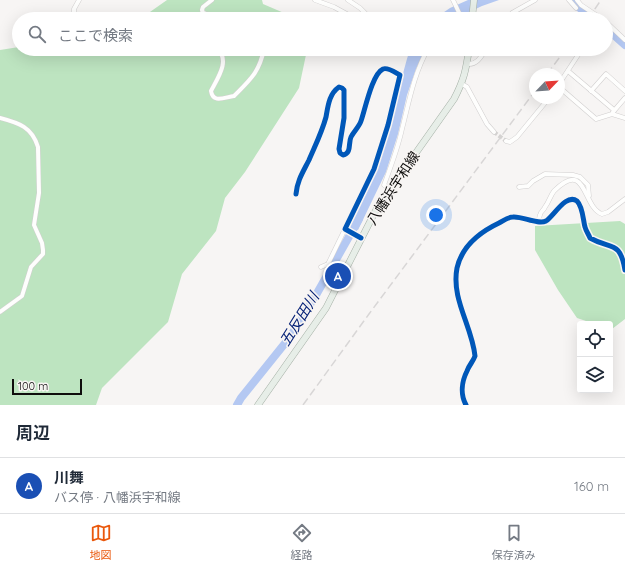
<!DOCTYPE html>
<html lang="ja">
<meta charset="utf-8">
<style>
body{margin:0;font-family:Quicksand,"Noto Sans JP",sans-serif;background:#f2f2f3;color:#1f2937}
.controls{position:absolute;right:12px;bottom:12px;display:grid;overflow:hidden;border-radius:4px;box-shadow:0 4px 16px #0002}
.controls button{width:36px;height:36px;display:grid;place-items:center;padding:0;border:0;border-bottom:1px solid #e0e1e3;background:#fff;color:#1f2937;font:20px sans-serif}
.compass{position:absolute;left:529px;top:68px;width:36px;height:36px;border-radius:50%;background:#fff;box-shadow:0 4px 16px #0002;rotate:65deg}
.scale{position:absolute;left:12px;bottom:10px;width:70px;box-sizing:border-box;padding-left:4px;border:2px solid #0f0e0d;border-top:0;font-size:11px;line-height:14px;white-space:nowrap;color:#0f0e0d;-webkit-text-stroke:3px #f8f5f3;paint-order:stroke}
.you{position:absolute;left:436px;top:215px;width:14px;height:14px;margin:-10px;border:3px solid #fff;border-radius:50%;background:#1a73e8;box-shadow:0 0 0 6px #1a73e833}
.badge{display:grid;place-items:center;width:26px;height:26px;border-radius:50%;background:#ea580c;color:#fff;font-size:13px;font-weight:700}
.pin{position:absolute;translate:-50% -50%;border:2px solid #fff;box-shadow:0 1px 4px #0006}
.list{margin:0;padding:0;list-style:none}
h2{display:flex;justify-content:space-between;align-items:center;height:52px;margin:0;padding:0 16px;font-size:17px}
h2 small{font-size:13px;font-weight:400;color:#747a83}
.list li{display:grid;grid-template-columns:26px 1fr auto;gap:12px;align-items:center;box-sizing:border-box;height:56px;padding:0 16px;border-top:1px solid #e0e1e3}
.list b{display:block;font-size:15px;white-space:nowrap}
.list p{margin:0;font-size:13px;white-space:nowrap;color:#747a83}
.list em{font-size:13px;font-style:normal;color:#747a83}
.icon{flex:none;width:22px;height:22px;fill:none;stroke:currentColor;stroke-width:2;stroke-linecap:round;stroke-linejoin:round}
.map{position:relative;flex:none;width:625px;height:405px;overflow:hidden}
.search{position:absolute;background:#fff;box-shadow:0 4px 16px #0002;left:12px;right:12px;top:12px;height:44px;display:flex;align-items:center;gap:10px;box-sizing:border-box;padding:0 14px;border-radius:22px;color:#747a83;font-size:15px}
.sheet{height:108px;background:#fff}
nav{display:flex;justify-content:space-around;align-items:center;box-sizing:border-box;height:56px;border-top:1px solid #e0e1e3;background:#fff;font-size:11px;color:#747a83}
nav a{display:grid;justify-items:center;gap:2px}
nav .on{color:#ea580c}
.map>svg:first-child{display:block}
.forest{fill:#bde4c0}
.water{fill:#b4c8f2}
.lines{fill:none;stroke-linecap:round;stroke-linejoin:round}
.river{stroke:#b4c8f2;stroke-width:8}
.minor-tunnel{stroke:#d4d2d1;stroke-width:4;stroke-dasharray:4 2;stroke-linecap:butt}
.minor-casing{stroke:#d1cfcf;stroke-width:5}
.primary-casing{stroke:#a5b0a6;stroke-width:7}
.minor{stroke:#fefefd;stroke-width:4}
.primary{stroke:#e7eee8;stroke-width:6}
.rail{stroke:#d8d6d6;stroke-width:1.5;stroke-dasharray:8 4;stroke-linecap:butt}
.cycleway-casing{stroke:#f8f5f3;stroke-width:8}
.cycleway{stroke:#0057b8;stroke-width:5}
.labels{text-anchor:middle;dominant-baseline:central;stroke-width:3;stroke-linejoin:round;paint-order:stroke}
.street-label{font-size:14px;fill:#0f0e0d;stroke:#f8f5f3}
.water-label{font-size:15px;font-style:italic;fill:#092479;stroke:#f8f5f3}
</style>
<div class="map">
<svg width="625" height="405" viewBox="0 0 625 405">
<rect width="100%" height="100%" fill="#f7f5f4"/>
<!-- forest -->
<g class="forest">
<path d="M 167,0 L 262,0 L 263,4 L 291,16 L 293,19 L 140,19 Z"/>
<path d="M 19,47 L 19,49 L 307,49 L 307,50 L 299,88 L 245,172 L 225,198 L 216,231 L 182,274 L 168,322 L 102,388 L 96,405 L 0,405 L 0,50 Z"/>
<path d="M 620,221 L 625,224 L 625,319 L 612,329 L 610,329 L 610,324 L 595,324 L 577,318 L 558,290 L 535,250 L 535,226 Z"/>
</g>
<!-- water -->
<g class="water">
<path d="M 468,0 L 499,0 L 482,6 L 454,19 L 434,19 L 450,8 Z"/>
<path d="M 410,49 L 425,49 L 416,69 L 407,95 L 398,134 L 386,172 L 358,230 L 349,225 C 363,196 379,167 388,135 C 396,107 401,77 410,49 Z"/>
</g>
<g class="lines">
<!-- river -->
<g class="river">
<path d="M 572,0 L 577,6 L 595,19"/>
<path d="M 606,28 L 625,45"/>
<path d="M 237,405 L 241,398 L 290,337 L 316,295 L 359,219"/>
</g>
<!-- minor-tunnel -->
<path class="minor-tunnel" d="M 494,132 L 506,141"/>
<!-- minor casing -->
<g class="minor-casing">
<g id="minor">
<path d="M 212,0 L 203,7 L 202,10 L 203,13 L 206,14 L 233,17 L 236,19"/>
<path d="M 315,0 L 334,7 L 356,19"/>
<path d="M 348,0 L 360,8 L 371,19"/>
<path d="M 453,0 L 462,19"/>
<path d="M 569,0 L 576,8"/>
<path d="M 577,0 L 581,5 L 602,19"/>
<path d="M 74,19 L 74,9 L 79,0"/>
<path d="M 507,19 L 512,13 L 535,0"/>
<path d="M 606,22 L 625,40"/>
<path d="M 217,49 C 231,60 217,79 211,91 C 213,104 225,97 234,96 C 250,80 259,73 264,49"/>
<path d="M 467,64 C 477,65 481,57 486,49"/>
<path d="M 568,71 L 614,110"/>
<path d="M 462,84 L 467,87 L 487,124 L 494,132"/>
<path d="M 559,84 L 582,49"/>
<path d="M 559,87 L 596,119 L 612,114 L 625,118"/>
<path d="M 591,91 L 606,74 L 625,91"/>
<path d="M 613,112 L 625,98"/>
<path d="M 0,118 C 19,123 32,127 38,147 L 39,193 L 34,225 L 42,243 L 43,250 L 43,254 L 31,267 L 22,296 L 0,312"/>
<path d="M 506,141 L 510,142 L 517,137 L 549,98"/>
<path d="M 519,187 L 528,186 L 533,181 L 545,174 L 573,175 L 580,177 L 588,185 L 589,196"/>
<path d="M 390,189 L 384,185 C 391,166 398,148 402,129 C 409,102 414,73 428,49"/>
<path d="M 296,194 C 297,181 303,172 309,160 C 315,146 322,132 326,117 C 328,106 329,94 339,87 L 342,88 L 344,90 L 344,118 L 339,149 L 340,153 L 343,155 C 352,153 348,143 351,137 C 354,131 359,127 361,121 C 365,110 372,74 383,69 C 388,67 396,73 400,75 L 388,125 L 374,169 L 345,229 L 361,238"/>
<path d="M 539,221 C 539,219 539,217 540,215 C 540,212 544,210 545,207 C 549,202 550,196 554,191 C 587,158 582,207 602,214 L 608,212 L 625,199"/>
<path d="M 321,267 L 328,264 L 345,229"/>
<path d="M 466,405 C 460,394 462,381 467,371 C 469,365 473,362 475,356 C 472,326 451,299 457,268 C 462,246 480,232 499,223 C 503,221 508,217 513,217 C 522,216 538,225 546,221 C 554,216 566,193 577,201 C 583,207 583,220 585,227 C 586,231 589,235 590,238 C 611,250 620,240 625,270"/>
</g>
</g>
<!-- primary casing -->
<g class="primary-casing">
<g id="primary">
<path d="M 472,19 L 474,0"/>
<path d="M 258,405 L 326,308 L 377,208 L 454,99 C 464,80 466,70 469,49"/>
</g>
</g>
<!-- minor -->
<use href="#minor" class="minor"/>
<!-- primary -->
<use href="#primary" class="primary"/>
<!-- rail -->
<g class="rail">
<path d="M 588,19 L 601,0"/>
<path d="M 547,74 L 566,49"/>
<path d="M 303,405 L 369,314 L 535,91"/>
</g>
<!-- cycleway casing -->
<g class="cycleway-casing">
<g id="cycleway">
<path d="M 296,194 C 297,181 303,172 309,160 C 315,146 322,132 326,117 C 328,106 329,94 339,87 L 342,88 L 344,90 L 344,118 L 339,149 L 340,153 L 343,155 C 352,153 348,143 351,137 C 354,131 359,127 361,121 C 365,110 372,74 383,69 C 388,67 396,73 400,75 L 388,125 L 374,169 L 345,229 L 361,238"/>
<path d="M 466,405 C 460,394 462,381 467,371 C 469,365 473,362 475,356 C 472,326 451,299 457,268 C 462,246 480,232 499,223 C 503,221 508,217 513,217 C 522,216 538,225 546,221 C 554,216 566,193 577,201 C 583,207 583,220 585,227 C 586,231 589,235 590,238 C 611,250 620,240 625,270"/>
</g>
</g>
<!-- cycleway -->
<use href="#cycleway" class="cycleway"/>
</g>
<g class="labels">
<!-- street labels -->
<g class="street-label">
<text transform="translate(393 188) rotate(-57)">八幡浜宇和線</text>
</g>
<!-- water labels -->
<g class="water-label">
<text transform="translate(299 319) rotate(-58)">五反田川</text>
</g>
</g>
</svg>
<div class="controls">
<button><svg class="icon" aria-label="locate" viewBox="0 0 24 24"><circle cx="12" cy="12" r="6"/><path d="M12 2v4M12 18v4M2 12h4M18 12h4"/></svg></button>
<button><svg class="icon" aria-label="layers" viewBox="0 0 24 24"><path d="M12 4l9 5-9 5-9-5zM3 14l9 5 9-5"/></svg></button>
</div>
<svg class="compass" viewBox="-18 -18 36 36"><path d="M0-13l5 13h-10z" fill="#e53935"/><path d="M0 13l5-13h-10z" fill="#747a83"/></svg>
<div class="scale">100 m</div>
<div class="you"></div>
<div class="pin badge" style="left:338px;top:276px;background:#1a4fb4">A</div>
<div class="search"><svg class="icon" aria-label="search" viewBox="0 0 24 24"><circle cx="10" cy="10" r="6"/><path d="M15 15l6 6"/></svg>ここで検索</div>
</div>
<section class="sheet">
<h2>周辺<small></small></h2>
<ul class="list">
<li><span class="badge" style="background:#1a4fb4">A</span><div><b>川舞</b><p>バス停 · 八幡浜宇和線</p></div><em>160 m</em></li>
</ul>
</section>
<nav>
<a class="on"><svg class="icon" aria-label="map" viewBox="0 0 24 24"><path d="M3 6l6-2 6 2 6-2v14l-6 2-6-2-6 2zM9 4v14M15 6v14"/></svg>地図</a>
<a><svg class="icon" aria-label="directions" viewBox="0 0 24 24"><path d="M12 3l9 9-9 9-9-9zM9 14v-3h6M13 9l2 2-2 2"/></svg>経路</a>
<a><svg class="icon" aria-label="saved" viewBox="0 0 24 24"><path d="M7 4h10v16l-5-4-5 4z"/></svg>保存済み</a>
</nav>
